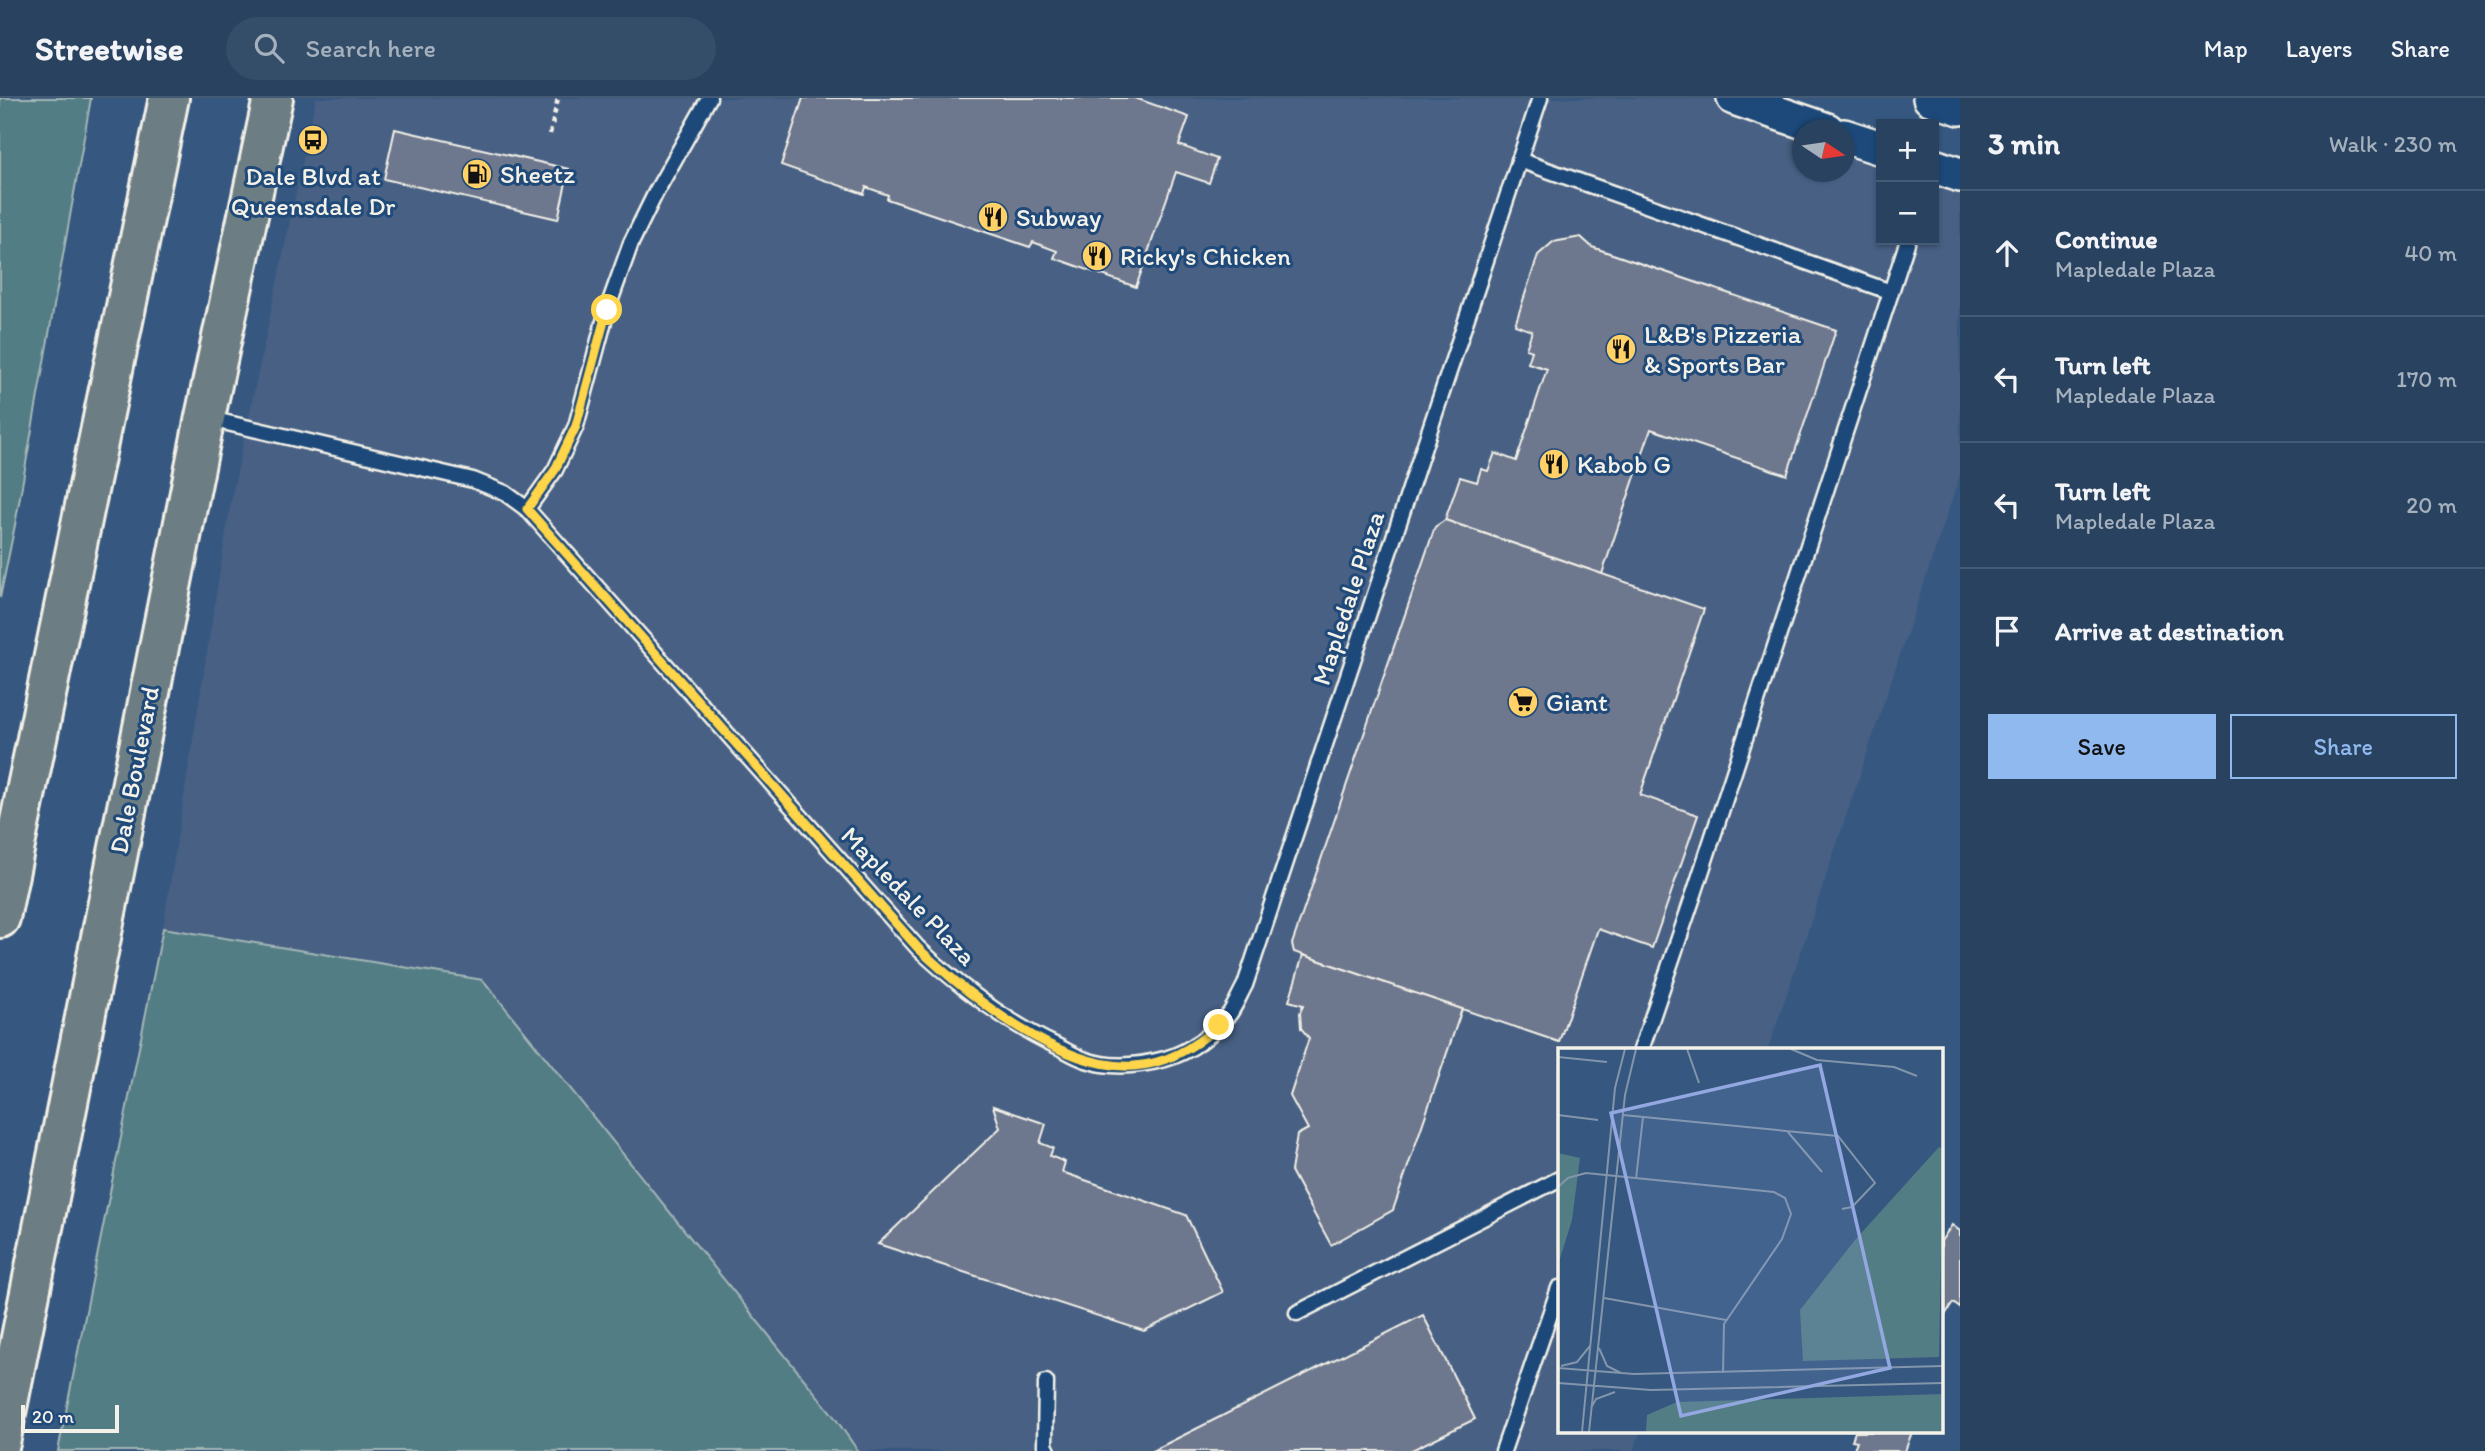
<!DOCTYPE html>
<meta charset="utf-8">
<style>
body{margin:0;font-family:Itim,sans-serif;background:#344d69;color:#f1f3f6}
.controls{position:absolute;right:21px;top:21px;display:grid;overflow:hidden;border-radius:0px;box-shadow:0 2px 5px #0004}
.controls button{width:63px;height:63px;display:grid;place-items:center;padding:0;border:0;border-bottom:2px solid #445b75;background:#284260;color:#f1f3f6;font:35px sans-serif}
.compass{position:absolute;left:1792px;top:21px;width:63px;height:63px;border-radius:50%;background:#284260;box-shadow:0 2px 5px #0004;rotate:103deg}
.scale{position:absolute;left:21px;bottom:18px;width:98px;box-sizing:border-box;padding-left:7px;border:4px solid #f4f1e8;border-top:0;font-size:19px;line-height:24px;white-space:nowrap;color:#f4f1e8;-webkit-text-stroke:5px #1f4a7a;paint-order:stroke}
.stop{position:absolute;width:21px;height:21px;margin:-16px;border:5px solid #ffd54a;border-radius:50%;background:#fff}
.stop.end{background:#ffd54a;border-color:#fff;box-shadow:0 2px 7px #0008}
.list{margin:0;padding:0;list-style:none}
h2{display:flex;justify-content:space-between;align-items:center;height:91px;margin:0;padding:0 28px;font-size:30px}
h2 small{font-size:23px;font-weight:400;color:#a5b0bd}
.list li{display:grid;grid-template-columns:46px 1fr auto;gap:21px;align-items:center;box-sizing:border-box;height:126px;padding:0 28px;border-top:2px solid #445b75}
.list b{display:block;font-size:26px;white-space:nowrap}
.list p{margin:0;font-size:23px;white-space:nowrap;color:#a5b0bd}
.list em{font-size:23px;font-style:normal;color:#a5b0bd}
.actions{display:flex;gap:14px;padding:21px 28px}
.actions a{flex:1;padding:16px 0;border:2px solid #90b9f0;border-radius:0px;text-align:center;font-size:24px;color:#90b9f0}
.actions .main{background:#90b9f0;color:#111}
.icon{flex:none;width:38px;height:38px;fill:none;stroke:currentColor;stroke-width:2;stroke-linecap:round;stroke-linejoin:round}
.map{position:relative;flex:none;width:1960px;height:1353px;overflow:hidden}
header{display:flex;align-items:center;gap:42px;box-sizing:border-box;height:98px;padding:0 35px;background:#284260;border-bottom:2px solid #445b75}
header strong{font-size:33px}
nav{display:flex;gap:38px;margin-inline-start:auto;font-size:24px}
.search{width:490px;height:63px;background:#344d69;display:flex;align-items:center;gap:18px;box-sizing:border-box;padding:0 24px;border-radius:38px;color:#a5b0bd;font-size:26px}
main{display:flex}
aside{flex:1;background:#284260}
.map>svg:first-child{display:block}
.built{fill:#466184}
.green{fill:#537d85;stroke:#a4b7b6;stroke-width:2}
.building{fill:#6d778d;stroke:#f4f1e8;stroke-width:2}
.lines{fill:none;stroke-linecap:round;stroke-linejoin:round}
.service-casing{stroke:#f4f1e8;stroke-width:19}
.tertiary-casing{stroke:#f4f1e8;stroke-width:38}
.primary-casing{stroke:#f4f1e8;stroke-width:44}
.path{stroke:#f4f1e8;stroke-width:4.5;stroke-dasharray:5 5;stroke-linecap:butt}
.service{stroke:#1f4a7a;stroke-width:14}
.tertiary{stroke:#1f4a7a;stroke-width:33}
.primary{stroke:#6c7e84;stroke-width:38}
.route{stroke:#ffd54a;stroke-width:9}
.labels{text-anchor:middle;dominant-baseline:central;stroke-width:6;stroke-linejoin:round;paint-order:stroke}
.poi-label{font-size:26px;fill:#f4f1e8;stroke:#1f4a7a;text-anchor:start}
.street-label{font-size:26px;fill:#f4f1e8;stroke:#1f4a7a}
.inset-road{fill:none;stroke:#8295aa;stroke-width:2}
.view{fill:#93a8e1;fill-opacity:0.15;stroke:#93a8e1;stroke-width:3.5}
.inset-edge{fill:none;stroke:#f4f1e8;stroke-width:3.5}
</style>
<header>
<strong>Streetwise</strong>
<div class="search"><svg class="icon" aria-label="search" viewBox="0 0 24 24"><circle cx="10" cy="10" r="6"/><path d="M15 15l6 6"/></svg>Search here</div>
<nav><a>Map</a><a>Layers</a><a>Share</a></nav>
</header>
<main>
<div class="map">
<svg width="1960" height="1353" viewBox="0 0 1960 1353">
<rect width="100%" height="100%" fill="#365880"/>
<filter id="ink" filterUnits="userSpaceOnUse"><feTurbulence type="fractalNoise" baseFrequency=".0143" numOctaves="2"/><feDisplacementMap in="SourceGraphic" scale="14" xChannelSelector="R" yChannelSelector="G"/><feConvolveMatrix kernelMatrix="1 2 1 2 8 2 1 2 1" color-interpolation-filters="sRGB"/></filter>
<g filter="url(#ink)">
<!-- built -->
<path class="built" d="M 316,0 L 1718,0 L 1802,32 L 1802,74 L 1844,74 L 1845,41 L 1881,53 L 1881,142 L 1934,142 L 1934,70 L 1960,78 L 1960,377 L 1768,952 L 1559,952 L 1559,1334 L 1640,1334 L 1634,1353 L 858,1353 L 833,1316 L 483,882 L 163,830 L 231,403 Z"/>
<!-- green -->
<g class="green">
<path d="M 0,0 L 91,0 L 15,427 L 0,500 Z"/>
<path d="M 163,830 L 483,882 L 833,1317 L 858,1353 L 58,1353 Z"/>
</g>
<!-- building -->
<g class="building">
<path d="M 803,0 L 1135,0 L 1189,19 L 1179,47 L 1217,61 L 1209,85 L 1176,74 L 1136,189 L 1054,160 L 1057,153 L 1033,144 L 1030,149 L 887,101 L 888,97 L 866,89 L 864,96 L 781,67 Z"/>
<path d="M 395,31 L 569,71 L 558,121 L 384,81 Z"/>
<path d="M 1581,139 L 1592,149 L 1836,232 L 1787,377 L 1651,331 L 1602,476 L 1445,422 L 1460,379 L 1477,384 L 1481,371 L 1488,373 L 1495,355 L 1516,363 L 1547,271 L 1528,265 L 1532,253 L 1526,251 L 1532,233 L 1515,227 L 1538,157 L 1553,144 Z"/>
<path d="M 1445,422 L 1704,511 L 1640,697 L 1698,717 L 1652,850 L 1598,831 L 1559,944 L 1294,854 L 1292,846 L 1435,429 Z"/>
<path d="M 1303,857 L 1462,911 L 1393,1112 L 1331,1147 L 1291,1073 L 1297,1037 L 1308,1031 L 1290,998 L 1309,940 L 1301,930 L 1300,915 L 1303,907 L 1289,903 Z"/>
<path d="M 993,1008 L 1046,1026 L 1040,1045 L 1053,1050 L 1050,1058 L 1065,1064 L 1062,1074 L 1186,1117 L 1223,1194 L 1144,1233 L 878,1146 L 1000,1030 Z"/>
<path d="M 1952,1127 L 1960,1133 L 1960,1210 L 1953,1205 L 1941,1223 L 1941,1143 Z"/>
<path d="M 1423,1217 L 1475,1321 L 1410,1353 L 1152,1353 Z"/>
<path d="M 1855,1334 L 1912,1334 L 1905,1353 L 1853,1353 L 1857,1343 L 1852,1342 Z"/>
</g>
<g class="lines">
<!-- service casing -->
<g class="service-casing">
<g id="service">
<path d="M 1519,62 L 1891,194"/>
<path d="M 206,320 L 473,382 L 505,395 L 527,411 L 918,850 C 960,889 1005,924 1057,948 C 1067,953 1076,959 1086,962 C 1112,971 1139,968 1165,961 C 1190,954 1214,936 1230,915 C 1236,906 1240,896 1245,887 L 1540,0"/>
<path d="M 527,411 L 555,372 L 576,328 L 607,212 L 631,145 L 656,94 L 709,0"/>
<path d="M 1641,952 L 1695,793 L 1908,142"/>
<path d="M 1297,1215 L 1559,1081"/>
<path d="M 1046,1284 L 1045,1347 L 1048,1353"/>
<path d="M 1503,1353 L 1559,1190"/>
</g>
</g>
<!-- tertiary casing -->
<g class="tertiary-casing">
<g id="tertiary">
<path d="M 1734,0 L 1827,32"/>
<path d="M 1930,0 L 1960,10"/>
<path d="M 1844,38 L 1881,50"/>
<path d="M 1934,68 L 1960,77"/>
</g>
</g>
<!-- primary casing -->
<g class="primary-casing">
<g id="primary">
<path d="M 0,820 L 169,0"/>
<path d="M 0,1345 L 205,319 L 273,0"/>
</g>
</g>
<!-- path -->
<path class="path" d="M 550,36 L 558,0"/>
<!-- service -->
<use href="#service" class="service"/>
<!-- tertiary -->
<use href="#tertiary" class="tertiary"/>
<!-- primary -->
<use href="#primary" class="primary"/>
</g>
</g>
<g class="lines" filter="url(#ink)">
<!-- route -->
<path class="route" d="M 607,212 L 576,328 L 555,372 L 527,411 L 918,850 C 969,898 1060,972 1134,968 C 1168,966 1195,949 1219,927"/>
</g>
<!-- icons -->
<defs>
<g id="bus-disc" transform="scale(1.575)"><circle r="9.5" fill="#ffd166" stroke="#1f4a7a"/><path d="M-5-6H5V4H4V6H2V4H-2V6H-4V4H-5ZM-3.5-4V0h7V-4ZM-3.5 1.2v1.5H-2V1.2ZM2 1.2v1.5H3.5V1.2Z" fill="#111"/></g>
<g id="fuel-disc" transform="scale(1.575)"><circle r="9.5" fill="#ffd166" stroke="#1f4a7a"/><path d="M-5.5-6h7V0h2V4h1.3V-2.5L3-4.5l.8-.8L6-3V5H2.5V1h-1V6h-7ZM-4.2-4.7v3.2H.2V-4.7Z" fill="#111"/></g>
<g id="restaurant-disc" transform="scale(1.575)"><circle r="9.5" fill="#ffd166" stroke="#1f4a7a"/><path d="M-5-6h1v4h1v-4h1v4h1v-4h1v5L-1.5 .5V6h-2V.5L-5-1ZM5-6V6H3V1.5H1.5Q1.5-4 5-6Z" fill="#111"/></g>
<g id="supermarket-disc" transform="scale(1.575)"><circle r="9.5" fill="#ffd166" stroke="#1f4a7a"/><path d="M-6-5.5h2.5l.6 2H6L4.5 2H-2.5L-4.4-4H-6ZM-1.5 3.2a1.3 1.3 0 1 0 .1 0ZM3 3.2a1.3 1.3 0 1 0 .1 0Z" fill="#111"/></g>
</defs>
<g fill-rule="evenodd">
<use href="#bus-disc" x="313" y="42"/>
<use href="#fuel-disc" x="477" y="76"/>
<use href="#restaurant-disc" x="993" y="119"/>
<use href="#restaurant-disc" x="1097" y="158"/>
<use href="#restaurant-disc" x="1621" y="251"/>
<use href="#restaurant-disc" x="1554" y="366"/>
<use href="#supermarket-disc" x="1523" y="604"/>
</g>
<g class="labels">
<!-- poi labels -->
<g class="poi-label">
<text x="500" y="76">Sheetz</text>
<text x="313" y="78" text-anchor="middle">Dale Blvd at<tspan x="313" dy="30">Queensdale Dr</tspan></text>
<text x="1016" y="119">Subway</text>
<text x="1120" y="158">Ricky's Chicken</text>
<text x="1644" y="236">L&amp;B's Pizzeria<tspan x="1644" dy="30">&amp; Sports Bar</tspan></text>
<text x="1577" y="366">Kabob G</text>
<text x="1546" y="604">Giant</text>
</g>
<!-- street labels -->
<g class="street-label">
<text transform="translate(1348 500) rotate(-72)">Mapledale Plaza</text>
<text transform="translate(134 672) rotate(-79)">Dale Boulevard</text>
<text transform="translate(909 798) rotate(46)">Mapledale Plaza</text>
</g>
</g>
<!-- overview -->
<g transform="translate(1558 950)">
<rect width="385" height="385" fill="#365880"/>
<path d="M 381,99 L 385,101 L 381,309 L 245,313 L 242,262 L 297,192 ZM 0,105 L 22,110 L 14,172 L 0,217 ZM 385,346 L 385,384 L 88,384 L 89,367 L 119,354 Z" fill="#537d85"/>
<path class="inset-road" d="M 129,1 L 141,35M 233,1 L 259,12 L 336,19 L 359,28M 0,9 L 49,14M 0,67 L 40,72M 65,67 L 280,88 L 317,135 L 294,159 L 284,161M 229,83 L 264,124M 78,131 L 85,69M 0,139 L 10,130 L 28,125 L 216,144 L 227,150 L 233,166 L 224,191 L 166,276 L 165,325M 46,250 L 168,272M 41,300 L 49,318 L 63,325M 3,318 L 19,314 L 32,298M 0,320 L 76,326 L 385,318M 0,335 L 93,342 L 385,335M 33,360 L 38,351 L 57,344M 24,384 L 57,40 L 67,1M 31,384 L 67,47 L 78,1"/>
<path class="view" d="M 262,17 L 332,320 L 123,368 L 53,65 Z"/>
<rect width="385" height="385" class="inset-edge"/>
</g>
</svg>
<div class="controls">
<button>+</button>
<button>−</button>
</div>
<svg class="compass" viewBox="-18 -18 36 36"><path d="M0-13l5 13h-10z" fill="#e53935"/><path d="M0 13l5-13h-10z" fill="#a5b0bd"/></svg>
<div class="scale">20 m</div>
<div class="stop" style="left:607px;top:212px"></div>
<div class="stop end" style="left:1219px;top:927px"></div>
</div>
<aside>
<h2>3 min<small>Walk · 230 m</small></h2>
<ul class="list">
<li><svg class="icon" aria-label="ahead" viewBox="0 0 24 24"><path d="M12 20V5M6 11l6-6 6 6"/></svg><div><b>Continue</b><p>Mapledale Plaza</p></div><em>40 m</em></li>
<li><svg class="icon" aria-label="left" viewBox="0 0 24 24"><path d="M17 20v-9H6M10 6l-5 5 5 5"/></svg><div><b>Turn left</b><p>Mapledale Plaza</p></div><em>170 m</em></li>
<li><svg class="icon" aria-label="left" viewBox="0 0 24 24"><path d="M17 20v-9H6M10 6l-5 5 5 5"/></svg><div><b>Turn left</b><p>Mapledale Plaza</p></div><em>20 m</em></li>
<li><svg class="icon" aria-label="arrive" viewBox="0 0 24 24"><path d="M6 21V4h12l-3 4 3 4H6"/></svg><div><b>Arrive at destination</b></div></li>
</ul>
<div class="actions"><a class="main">Save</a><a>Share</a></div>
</aside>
</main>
